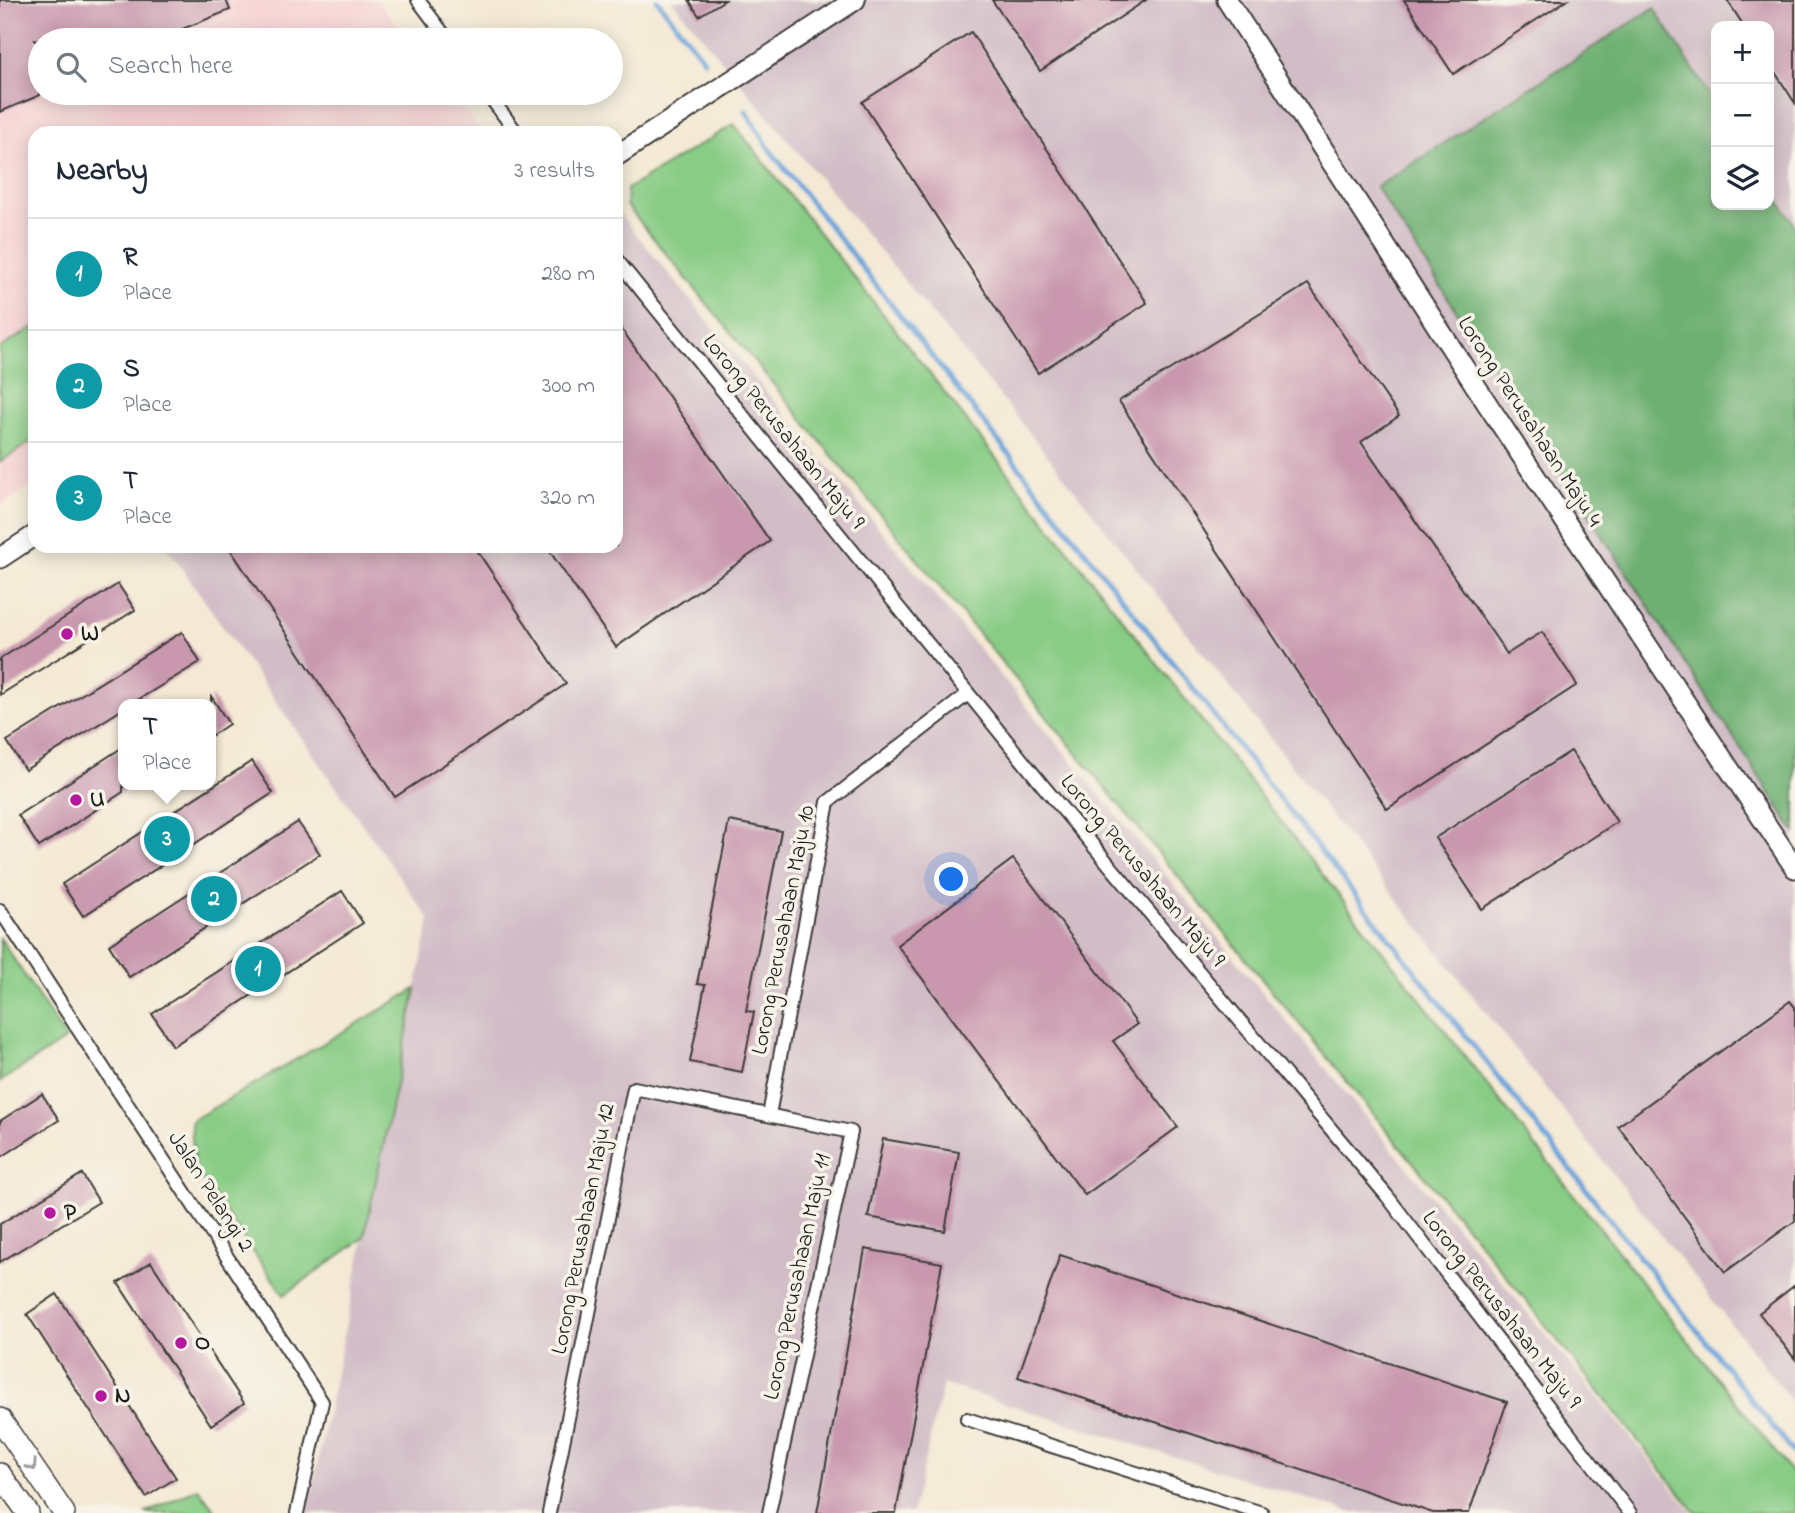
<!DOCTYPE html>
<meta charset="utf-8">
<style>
body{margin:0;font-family:"Indie Flower",sans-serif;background:#f6f6f7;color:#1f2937}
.controls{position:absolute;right:21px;top:21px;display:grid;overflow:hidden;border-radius:14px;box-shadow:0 4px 18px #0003}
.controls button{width:63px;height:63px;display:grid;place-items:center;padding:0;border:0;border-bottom:2px solid #e0e1e3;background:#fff;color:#1f2937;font:35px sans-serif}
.you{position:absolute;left:952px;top:880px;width:24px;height:24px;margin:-18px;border:5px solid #fff;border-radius:50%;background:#1a73e8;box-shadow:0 0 0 10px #1a73e833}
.badge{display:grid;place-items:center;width:46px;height:46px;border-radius:50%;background:#db2777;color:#fff;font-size:23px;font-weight:700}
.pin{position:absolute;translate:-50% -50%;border:4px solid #fff;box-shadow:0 2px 7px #0006}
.popup{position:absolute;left:118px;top:699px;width:98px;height:91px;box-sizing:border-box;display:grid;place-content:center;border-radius:14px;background:#fff;filter:drop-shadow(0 2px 5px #0005);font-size:23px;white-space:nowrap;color:#747a83}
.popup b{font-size:26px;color:#1f2937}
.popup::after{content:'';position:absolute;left:50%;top:100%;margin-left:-14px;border:14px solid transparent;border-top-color:#fff}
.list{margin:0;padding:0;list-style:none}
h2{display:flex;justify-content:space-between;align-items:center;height:91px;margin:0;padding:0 28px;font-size:30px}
h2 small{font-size:23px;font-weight:400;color:#747a83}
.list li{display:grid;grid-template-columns:46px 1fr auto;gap:21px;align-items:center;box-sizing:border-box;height:112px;padding:0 28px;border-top:2px solid #e0e1e3}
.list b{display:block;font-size:26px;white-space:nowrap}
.list p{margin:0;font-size:23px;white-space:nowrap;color:#747a83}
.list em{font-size:23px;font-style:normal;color:#747a83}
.icon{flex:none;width:38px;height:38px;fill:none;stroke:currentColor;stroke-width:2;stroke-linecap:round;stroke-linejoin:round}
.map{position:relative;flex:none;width:1795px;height:1513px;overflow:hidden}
.search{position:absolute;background:#fff;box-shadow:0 4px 18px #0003;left:28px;top:28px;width:595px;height:77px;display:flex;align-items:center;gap:18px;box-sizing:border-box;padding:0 24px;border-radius:38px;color:#747a83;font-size:26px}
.panel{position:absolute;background:#fff;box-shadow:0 4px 18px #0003;left:28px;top:126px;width:595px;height:427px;border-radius:21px}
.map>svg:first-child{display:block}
.built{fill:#f7cfd3}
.industrial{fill:#d2bdc7;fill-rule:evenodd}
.green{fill:#88cc85;stroke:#527450;stroke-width:2}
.forest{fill:#6eb072;stroke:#456647;stroke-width:2}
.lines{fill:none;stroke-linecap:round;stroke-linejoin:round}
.stream{stroke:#6ea5dc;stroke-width:5}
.building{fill:#c998af}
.street-casing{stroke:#3c3b38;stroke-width:16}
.secondary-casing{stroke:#3c3b38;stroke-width:23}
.primary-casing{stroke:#3c3b38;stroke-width:24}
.street{stroke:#fff;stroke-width:12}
.secondary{stroke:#fff;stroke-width:19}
.primary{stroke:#fff;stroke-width:21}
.oneway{stroke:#999}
.poi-dot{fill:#b5179e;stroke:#f7f3e8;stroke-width:2.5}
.labels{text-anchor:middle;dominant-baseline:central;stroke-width:7;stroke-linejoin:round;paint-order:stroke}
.street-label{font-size:23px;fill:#1c1c1c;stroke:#f7f3e8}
.poi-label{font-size:23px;font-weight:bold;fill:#1c1c1c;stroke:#f7f3e8;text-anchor:start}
</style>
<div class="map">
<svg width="1795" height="1513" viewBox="0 0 1795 1513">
<rect width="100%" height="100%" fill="#f7f3e8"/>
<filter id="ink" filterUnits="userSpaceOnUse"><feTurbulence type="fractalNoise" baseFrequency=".0143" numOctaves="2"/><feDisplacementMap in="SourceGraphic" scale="14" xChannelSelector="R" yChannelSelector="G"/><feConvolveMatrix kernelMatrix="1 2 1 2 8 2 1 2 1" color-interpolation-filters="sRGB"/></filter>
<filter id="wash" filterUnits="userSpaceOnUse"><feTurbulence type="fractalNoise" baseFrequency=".00686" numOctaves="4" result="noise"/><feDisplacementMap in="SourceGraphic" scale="28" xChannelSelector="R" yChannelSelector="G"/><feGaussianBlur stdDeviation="1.57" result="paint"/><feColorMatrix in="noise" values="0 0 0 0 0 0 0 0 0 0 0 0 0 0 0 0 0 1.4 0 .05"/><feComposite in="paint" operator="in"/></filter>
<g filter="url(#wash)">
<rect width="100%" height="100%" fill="#f4e9d4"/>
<!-- built -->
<path class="built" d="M 0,0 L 377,0 L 409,40 L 40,40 L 40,93 L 451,93 L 483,133 L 35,133 L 35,484 L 0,506 Z"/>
<!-- industrial -->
<g class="industrial">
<path d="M 672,0 L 1795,0 L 1795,1405 L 1010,408 ZM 1716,26 L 1769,26 L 1769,205 L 1716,205 Z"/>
<path d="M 616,210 L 1693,1513 L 1353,1513 L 943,1384 L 912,1513 L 307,1513 L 430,920 L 166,546 L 616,546 Z"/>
</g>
<!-- green -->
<g class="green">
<path d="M 734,124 L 1795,1477 L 1795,1513 L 1696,1513 L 1486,1251 L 626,205 L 627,189 Z"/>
<path d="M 35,326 L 35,439 L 0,462 L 0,348 Z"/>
<path d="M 0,938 L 66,1039 L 0,1082 Z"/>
<path d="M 416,989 L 364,1238 L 284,1295 L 194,1168 L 191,1121 Z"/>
<path d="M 198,1488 L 217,1513 L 145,1513 Z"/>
</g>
<!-- forest -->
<path class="forest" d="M 1654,8 L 1716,105 L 1716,205 L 1769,205 L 1769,185 L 1795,226 L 1795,832 L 1376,187 Z"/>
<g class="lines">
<!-- stream -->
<g class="stream">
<path d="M 657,0 L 704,60"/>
<path d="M 746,111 L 770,150 L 1795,1455"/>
</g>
</g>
<g id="blocks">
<!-- building -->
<g class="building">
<path d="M 0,0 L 226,0 L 230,10 L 172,33 L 175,40 L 35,40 L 40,54 L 40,95 L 0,112 Z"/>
<path d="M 689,0 L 725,0 L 699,16 Z"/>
<path d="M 992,0 L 1146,0 L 1040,71 Z"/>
<path d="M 1404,0 L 1567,0 L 1453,74 Z"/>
<path d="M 1727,0 L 1795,0 L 1795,103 L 1769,63 L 1769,26 L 1744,26 Z"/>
<path d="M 971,32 L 1147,303 L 1038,373 L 862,102 Z"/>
<path d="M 1308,284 L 1399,416 L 1361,442 L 1507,654 L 1542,632 L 1577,685 L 1387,809 L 1119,401 Z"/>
<path d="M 616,321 L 770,541 L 616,647 L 546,546 L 616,546 Z"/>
<path d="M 228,546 L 474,546 L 566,684 L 395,797 Z"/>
<path d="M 118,584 L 135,610 L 0,695 L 0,659 Z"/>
<path d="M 182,632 L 200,662 L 131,704 L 123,704 L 123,709 L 25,770 L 7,741 Z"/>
<path d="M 211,696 L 229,724 L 211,736 Z"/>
<path d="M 123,747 L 123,792 L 39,847 L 18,815 Z"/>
<path d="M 1571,751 L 1617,822 L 1482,909 L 1435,838 Z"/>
<path d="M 252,761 L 273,793 L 83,916 L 62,884 Z"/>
<path d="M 729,821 L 781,831 L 746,1011 L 754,1012 L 742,1072 L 690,1062 L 705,985 L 697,984 Z"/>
<path d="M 298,822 L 320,854 L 129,977 L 109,945 Z"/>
<path d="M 1013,859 L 1137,1024 L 1113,1041 L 1178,1127 L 1085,1195 L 897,945 Z"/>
<path d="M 342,891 L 363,923 L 173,1046 L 152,1014 Z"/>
<path d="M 1790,1001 L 1795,1007 L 1795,1221 L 1725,1272 L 1618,1126 Z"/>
<path d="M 42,1094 L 59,1120 L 0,1158 L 0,1121 Z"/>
<path d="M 883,1139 L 959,1152 L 945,1231 L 868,1217 Z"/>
<path d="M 82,1174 L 99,1202 L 0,1262 L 0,1224 Z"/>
<path d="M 865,1249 L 942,1263 L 896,1513 L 817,1513 Z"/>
<path d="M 1060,1255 L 1507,1402 L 1469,1513 L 1433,1513 L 1018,1377 Z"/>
<path d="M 151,1262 L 244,1403 L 211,1425 L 118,1283 Z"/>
<path d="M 1795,1285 L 1795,1359 L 1759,1313 Z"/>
<path d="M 57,1294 L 176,1478 L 146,1497 L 27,1314 Z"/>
</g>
</g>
</g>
<g filter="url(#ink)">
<use href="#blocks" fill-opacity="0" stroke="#3c3b38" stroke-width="2"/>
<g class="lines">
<!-- street casing -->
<g class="street-casing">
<g id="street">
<path d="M 418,0 L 448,40"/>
<path d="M 487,93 L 517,133"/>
<path d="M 616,259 L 1044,787 L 1387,1196 L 1630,1513"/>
<path d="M 0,910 L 322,1402 L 297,1513"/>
<path d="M 769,1115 L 828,802 L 968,694"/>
<path d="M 967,1419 L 1262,1513"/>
<path d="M 549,1513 L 634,1088 L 851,1132 L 769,1513"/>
</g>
</g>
<!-- secondary casing -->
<g class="secondary-casing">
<g id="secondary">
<path d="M 1227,0 L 1488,405 L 1795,868"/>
<path d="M 616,156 L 855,0"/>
<path d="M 0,558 L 35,535"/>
</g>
</g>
<!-- primary casing -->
<g class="primary-casing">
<g id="primary">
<path d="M 0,1419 L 64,1513"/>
<path d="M 0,1474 L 28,1513"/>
</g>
</g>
<!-- street -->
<use href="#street" class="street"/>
<!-- secondary -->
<use href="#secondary" class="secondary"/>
<!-- primary -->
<use href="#primary" class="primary"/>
</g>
<!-- one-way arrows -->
<defs><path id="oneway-chevron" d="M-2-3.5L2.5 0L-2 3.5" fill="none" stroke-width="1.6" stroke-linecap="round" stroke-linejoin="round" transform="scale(1.75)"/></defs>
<use class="oneway" href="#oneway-chevron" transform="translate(32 1466) rotate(56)"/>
</g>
<!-- markers -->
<g class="poi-dot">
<circle cx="67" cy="634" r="7"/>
<circle cx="76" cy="800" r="7"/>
<circle cx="50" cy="1213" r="7"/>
<circle cx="181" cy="1343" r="7"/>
<circle cx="101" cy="1396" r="7"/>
</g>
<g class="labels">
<!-- street labels -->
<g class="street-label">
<text transform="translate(1529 422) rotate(57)">Lorong Perusahaan Maju 4</text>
<text transform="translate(783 432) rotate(51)">Lorong Perusahaan Maju 9</text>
<text transform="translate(1142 871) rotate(50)">Lorong Perusahaan Maju 9</text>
<text transform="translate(784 930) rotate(-79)">Lorong Perusahaan Maju 10</text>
<text transform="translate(210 1192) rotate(57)">Jalan Pelangi 2</text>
<text transform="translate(584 1229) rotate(-79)">Lorong Perusahaan Maju 12</text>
<text transform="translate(798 1277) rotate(-78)">Lorong Perusahaan Maju 11</text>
<text transform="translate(1501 1310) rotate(52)">Lorong Perusahaan Maju 9</text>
</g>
<!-- poi labels -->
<g class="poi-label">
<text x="81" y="634">W</text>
<text x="90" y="800">U</text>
<text x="64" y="1213">P</text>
<text x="195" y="1343">O</text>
<text x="115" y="1396">N</text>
</g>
</g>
</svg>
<div class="controls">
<button>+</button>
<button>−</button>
<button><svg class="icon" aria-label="layers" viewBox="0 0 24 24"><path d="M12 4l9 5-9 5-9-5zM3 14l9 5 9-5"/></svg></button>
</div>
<div class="you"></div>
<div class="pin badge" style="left:258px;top:969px;background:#0f9aa8">1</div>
<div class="pin badge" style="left:214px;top:899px;background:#0f9aa8">2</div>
<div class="pin badge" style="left:167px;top:839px;background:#0f9aa8">3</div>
<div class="popup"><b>T</b>Place</div>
<div class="search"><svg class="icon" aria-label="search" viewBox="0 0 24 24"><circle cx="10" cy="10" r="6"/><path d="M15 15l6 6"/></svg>Search here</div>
<section class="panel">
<h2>Nearby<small>3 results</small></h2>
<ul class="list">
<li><span class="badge" style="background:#0f9aa8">1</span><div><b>R</b><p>Place</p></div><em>280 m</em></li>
<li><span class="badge" style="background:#0f9aa8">2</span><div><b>S</b><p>Place</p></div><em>300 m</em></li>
<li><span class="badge" style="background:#0f9aa8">3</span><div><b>T</b><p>Place</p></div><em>320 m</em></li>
</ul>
</section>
</div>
